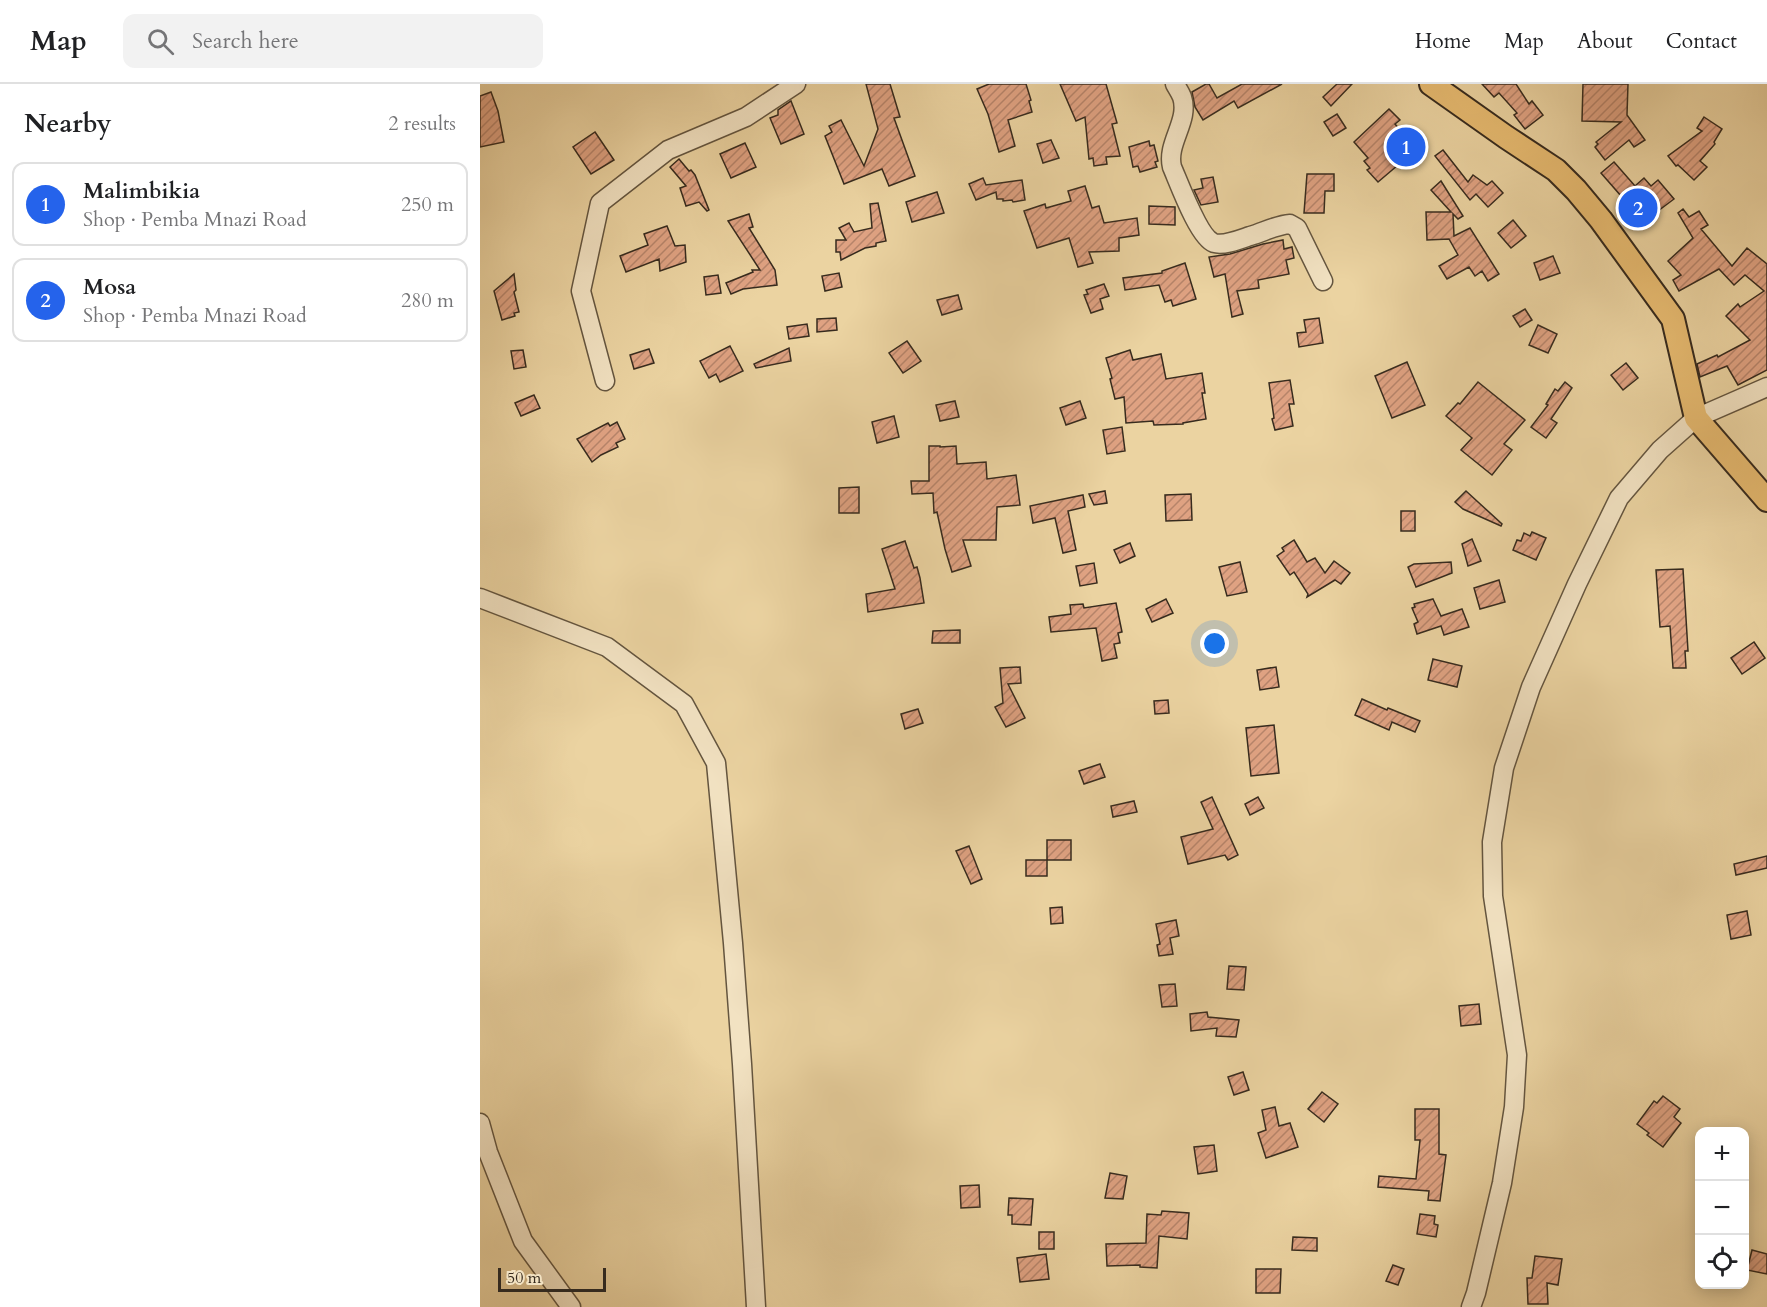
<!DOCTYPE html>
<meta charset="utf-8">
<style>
body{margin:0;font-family:Cardo,serif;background:#f2f2f2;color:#202124}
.controls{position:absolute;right:18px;bottom:18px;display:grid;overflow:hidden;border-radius:12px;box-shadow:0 3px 15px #0003}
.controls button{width:54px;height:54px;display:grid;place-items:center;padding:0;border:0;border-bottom:2px solid #e0e0e0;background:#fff;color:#202124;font:30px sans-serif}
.scale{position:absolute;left:18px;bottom:15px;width:108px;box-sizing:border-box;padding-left:6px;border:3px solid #372b1e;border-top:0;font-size:16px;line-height:21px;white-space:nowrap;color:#372b1e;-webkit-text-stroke:4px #f2e2c2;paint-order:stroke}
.you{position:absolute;left:735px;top:560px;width:21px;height:21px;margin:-15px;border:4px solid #fff;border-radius:50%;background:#1a73e8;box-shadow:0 0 0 9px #1a73e833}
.badge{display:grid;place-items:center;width:39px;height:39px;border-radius:50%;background:#2563eb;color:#fff;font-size:20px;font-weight:700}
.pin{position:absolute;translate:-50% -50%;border:3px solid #fff;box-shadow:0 2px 6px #0006}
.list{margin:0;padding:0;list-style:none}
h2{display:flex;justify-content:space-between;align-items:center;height:78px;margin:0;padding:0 24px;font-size:26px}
h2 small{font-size:20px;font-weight:400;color:#757577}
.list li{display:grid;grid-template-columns:39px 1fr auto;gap:18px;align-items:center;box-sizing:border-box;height:84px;margin:0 12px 12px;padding:0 12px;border:2px solid #e0e0e0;border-radius:12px}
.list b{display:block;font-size:22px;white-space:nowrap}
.list p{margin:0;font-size:20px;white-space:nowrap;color:#757577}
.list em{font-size:20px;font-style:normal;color:#757577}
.icon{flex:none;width:33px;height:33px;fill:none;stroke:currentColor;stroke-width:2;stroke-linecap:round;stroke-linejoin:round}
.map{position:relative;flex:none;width:1287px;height:1223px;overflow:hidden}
header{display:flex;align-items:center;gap:36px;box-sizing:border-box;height:84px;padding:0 30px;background:#fff;border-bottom:2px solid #e0e0e0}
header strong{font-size:28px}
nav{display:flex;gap:33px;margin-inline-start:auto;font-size:21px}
.search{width:420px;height:54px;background:#f2f2f2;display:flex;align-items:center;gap:15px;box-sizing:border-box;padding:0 21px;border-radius:12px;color:#757577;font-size:22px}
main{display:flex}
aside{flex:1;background:#fff}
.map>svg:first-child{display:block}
.building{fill:url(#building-hatch);stroke:#372b1e;stroke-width:1.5}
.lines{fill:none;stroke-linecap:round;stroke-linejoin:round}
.minor-casing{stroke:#64553f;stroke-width:21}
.major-casing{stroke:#372b1e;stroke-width:26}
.minor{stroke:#f2e2c2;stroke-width:18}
.major{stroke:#e6ba70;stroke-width:22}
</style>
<header>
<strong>Map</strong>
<div class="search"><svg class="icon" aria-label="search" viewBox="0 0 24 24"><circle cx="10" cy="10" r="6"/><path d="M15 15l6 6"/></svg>Search here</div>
<nav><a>Home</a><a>Map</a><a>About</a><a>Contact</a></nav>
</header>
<main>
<aside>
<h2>Nearby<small>2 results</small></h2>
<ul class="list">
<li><span class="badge">1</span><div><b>Malimbikia</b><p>Shop · Pemba Mnazi Road</p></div><em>250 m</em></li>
<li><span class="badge">2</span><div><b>Mosa</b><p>Shop · Pemba Mnazi Road</p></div><em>280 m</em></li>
</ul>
</aside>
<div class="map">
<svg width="1287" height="1223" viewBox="0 0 1287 1223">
<defs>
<pattern id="building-hatch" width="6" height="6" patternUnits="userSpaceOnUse" patternTransform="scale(1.5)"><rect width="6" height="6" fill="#dfa282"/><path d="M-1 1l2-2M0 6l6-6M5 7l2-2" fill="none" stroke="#b6846a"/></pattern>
</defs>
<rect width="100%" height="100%" fill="#ebd3a1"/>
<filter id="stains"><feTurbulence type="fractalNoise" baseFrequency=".00333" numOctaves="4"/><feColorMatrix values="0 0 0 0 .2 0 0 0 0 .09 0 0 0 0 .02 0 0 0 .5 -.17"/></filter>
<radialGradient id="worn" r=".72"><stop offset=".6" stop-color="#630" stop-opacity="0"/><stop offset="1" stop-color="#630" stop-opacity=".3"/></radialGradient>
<!-- building -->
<g class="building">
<path d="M 386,0 L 410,0 L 420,33 L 414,34 L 435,92 L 409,102 L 402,85 L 364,100 L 345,52 L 352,48 L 349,42 L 361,36 L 384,82 L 398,45 Z"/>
<path d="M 509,0 L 546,0 L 551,16 L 549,17 L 552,28 L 528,36 L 535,62 L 519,68 L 508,30 L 497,5 Z"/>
<path d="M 580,0 L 626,0 L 637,39 L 632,40 L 640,72 L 626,73 L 627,80 L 614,82 L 613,74 L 609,75 L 605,33 L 596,37 Z"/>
<path d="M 726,0 L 729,0 L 737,14 L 762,0 L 802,0 L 758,24 L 754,17 L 723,36 L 715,23 L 712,8 Z"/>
<path d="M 857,0 L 872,0 L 851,22 L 843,13 Z"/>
<path d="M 1002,0 L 1036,0 L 1049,20 L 1052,17 L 1063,31 L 1045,45 L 1034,31 L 1037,29 L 1019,9 L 1014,13 Z"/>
<path d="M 1103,0 L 1148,0 L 1147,31 L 1165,56 L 1154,63 L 1149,56 L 1125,76 L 1115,63 L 1118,60 L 1116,58 L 1141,38 L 1102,37 Z"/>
<path d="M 11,8 L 18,27 L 24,58 L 0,63 L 0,12 Z"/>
<path d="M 311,17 L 324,50 L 301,60 L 290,34 L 298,31 L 298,26 Z"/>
<path d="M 909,25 L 920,36 L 915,40 L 935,63 L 915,78 L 918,81 L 898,98 L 887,86 L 890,84 L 884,77 L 888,74 L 874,58 Z"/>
<path d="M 857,30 L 866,44 L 853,52 L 844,38 Z"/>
<path d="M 1224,33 L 1242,45 L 1234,58 L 1235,60 L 1220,77 L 1227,83 L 1214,96 L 1198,81 L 1196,82 L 1188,72 L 1222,47 L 1217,44 Z"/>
<path d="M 115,48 L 134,76 L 111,90 L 93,63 Z"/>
<path d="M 571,56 L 579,74 L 563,79 L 557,60 Z"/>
<path d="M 669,57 L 670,62 L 674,61 L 678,77 L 675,78 L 677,83 L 660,88 L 658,82 L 653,83 L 649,63 Z"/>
<path d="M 265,59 L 276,83 L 251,94 L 240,70 Z"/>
<path d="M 963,66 L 988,98 L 993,91 L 1007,101 L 1012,97 L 1023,109 L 1008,123 L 996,110 L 990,116 L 955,72 Z"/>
<path d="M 199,75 L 209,87 L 211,86 L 215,91 L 229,126 L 227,127 L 219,118 L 206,122 L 200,104 L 206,102 L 190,83 Z"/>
<path d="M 1134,78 L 1155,102 L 1164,94 L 1171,102 L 1178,96 L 1194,115 L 1158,142 L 1144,123 L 1148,120 L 1121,89 Z"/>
<path d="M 827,90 L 854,90 L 854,107 L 845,107 L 844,129 L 824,129 Z"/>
<path d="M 733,93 L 738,118 L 721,121 L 714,106 L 723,104 L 721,95 Z"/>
<path d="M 503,94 L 506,101 L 542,96 L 545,116 L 533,118 L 532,116 L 523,117 L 523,115 L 517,115 L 516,108 L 496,116 L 489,100 Z"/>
<path d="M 961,97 L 983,132 L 978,135 L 973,130 L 974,152 L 990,144 L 1019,190 L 1008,197 L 1002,187 L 995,192 L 989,183 L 967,195 L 959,182 L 978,171 L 969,155 L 947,156 L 946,128 L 971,128 L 951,106 Z"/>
<path d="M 605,102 L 612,124 L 619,122 L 624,139 L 657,134 L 659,151 L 639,154 L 639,167 L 609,168 L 613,179 L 598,183 L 589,154 L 557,164 L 544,127 L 565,120 L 566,124 L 591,117 L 588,107 Z"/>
<path d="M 457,108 L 464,129 L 432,138 L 426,118 Z"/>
<path d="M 398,119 L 406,157 L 396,159 L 396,162 L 385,164 L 361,176 L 360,168 L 356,168 L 356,156 L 366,156 L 359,144 L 369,139 L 374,148 L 392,144 L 390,120 Z"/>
<path d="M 669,122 L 695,123 L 695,141 L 669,140 Z"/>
<path d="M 1203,125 L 1209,133 L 1219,127 L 1228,141 L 1221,145 L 1252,182 L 1267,164 L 1287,180 L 1287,286 L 1258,301 L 1247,282 L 1220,293 L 1217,280 L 1237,271 L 1238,273 L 1270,256 L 1246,232 L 1258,220 L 1260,223 L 1284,207 L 1265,191 L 1254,201 L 1239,185 L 1199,207 L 1193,196 L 1201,191 L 1188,177 L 1213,154 L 1198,129 Z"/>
<path d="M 269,130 L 273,143 L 269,144 L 295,186 L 297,201 L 263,205 L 251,210 L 246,199 L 273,188 L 272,186 L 280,186 L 248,137 Z"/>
<path d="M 1033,136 L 1046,152 L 1031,164 L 1018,149 Z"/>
<path d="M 187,142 L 195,162 L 205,161 L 206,178 L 180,187 L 179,175 L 146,188 L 140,172 L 168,161 L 164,150 Z"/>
<path d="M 803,156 L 804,165 L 812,163 L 814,174 L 806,176 L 809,190 L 778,196 L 779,204 L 757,207 L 763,230 L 752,233 L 745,190 L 734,193 L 729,173 L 750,170 L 783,160 Z"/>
<path d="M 1073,172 L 1080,189 L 1060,196 L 1054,179 Z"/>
<path d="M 705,179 L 716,215 L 693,222 L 691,216 L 685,218 L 679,201 L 645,206 L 643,194 L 682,189 L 682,187 Z"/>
<path d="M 359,189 L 362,203 L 345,207 L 342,192 Z"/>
<path d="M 34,190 L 36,206 L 34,208 L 39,228 L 34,229 L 35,232 L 22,236 L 14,207 Z"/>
<path d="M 238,191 L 241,209 L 226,211 L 224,193 Z"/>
<path d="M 624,200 L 629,212 L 620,215 L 623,225 L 611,229 L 604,211 L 608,210 L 606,206 Z"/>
<path d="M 478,211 L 482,225 L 462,231 L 457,216 Z"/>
<path d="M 1045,225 L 1052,236 L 1040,243 L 1033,232 Z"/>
<path d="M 356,234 L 357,246 L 337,248 L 337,235 Z"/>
<path d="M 839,234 L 843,259 L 819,263 L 817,249 L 826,248 L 824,236 Z"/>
<path d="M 327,240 L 329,252 L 309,255 L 307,243 Z"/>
<path d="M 1058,241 L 1077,250 L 1068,269 L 1049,261 Z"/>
<path d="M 427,257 L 441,277 L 423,289 L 409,269 Z"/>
<path d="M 250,262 L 263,287 L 240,298 L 236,290 L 229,294 L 220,277 Z"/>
<path d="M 309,264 L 311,277 L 276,284 L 274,280 Z"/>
<path d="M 169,265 L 174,279 L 154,285 L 150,271 Z"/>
<path d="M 43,266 L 46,283 L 34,285 L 31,267 Z"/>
<path d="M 650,266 L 653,276 L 681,270 L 686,295 L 722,289 L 725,309 L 722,309 L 726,335 L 703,339 L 703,340 L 674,341 L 673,337 L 646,339 L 644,313 L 635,315 L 630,295 L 632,294 L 626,274 Z"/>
<path d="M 927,278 L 945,321 L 912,334 L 895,292 Z"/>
<path d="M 1146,279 L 1158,294 L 1143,306 L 1131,291 Z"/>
<path d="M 810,296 L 814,320 L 809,320 L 813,342 L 795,346 L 792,335 L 794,334 L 789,299 Z"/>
<path d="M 998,298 L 1045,336 L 1024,360 L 1032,366 L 1012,391 L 981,366 L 992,354 L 966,332 L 978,319 L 980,320 Z"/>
<path d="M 1085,298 L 1092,304 L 1071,335 L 1077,339 L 1066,354 L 1051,343 L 1068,321 L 1066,320 L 1075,305 L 1078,307 Z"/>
<path d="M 54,311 L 60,324 L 41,332 L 35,319 Z"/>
<path d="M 475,317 L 479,333 L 460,337 L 456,321 Z"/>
<path d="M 600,317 L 606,334 L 586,341 L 580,324 Z"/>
<path d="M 414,332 L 419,353 L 397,359 L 392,338 Z"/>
<path d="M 137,338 L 145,355 L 136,359 L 138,363 L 121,371 L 112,378 L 97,355 L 128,339 L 130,342 Z"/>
<path d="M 642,343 L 645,367 L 627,370 L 623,346 Z"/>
<path d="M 449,362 L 460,362 L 460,363 L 476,362 L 477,380 L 506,378 L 507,395 L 536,391 L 540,421 L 517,423 L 516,456 L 483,456 L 491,482 L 472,488 L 465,465 L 457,428 L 454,429 L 453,409 L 432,410 L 431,397 L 449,397 Z"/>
<path d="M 379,403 L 379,429 L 359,429 L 359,404 Z"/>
<path d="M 625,407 L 627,419 L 614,421 L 609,410 Z"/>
<path d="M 986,407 L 1022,440 L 1021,442 L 983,425 L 975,418 Z"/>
<path d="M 711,410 L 712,436 L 686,437 L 685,411 Z"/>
<path d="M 603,411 L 605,423 L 588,427 L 596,466 L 583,469 L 575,434 L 553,439 L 550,422 Z"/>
<rect x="921" y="427" width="14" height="20"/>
<path d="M 1052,448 L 1066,454 L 1056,476 L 1033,466 L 1037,456 L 1041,457 L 1044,449 L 1050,452 Z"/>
<path d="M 992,455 L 1001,477 L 988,482 L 982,460 Z"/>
<path d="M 814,456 L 827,478 L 835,474 L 845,489 L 854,477 L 870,489 L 861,500 L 855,496 L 827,513 L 828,510 L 814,488 L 810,491 L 797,472 L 804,467 L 802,464 Z"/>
<path d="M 425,457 L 434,484 L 437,483 L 440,494 L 444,519 L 388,528 L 386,510 L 415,505 L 402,465 Z"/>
<path d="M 650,459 L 655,472 L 640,479 L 634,466 Z"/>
<path d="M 760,478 L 767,508 L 747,512 L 739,483 Z"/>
<path d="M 971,478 L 972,489 L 936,503 L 928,483 L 934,480 Z"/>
<path d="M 614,479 L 617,499 L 600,502 L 596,482 Z"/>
<path d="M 1203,485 L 1208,567 L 1205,567 L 1206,584 L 1193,584 L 1190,542 L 1180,543 L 1176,486 Z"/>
<path d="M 1019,496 L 1025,518 L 1000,525 L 994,504 Z"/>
<path d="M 686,515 L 693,529 L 672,538 L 666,525 Z"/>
<path d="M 953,515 L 961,532 L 982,525 L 989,543 L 964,551 L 961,542 L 937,550 L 934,540 L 938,538 L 932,524 L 935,523 L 934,520 Z"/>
<path d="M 636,519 L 642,548 L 638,549 L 640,559 L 634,560 L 637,574 L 622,577 L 616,544 L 571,548 L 569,533 L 591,530 L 590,521 L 603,520 L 604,524 Z"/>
<path d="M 480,546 L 480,559 L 452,559 L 453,547 Z"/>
<path d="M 1274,558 L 1285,574 L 1262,590 L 1251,574 Z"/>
<path d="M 953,575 L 982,582 L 977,603 L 948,596 Z"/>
<path d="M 540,583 L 541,599 L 528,600 L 545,634 L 526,643 L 515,623 L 523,619 L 520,584 Z"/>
<path d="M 796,583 L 799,603 L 780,606 L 777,586 Z"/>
<path d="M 882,615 L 907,626 L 908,624 L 940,637 L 935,648 L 912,638 L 909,646 L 875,631 Z"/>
<path d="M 688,616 L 689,629 L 675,630 L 674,617 Z"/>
<path d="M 438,625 L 443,639 L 425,645 L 421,630 Z"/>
<path d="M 794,641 L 799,689 L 771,692 L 766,644 Z"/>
<path d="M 620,680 L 625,693 L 604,700 L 599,687 Z"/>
<path d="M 732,713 L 758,771 L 748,776 L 745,771 L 708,780 L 701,753 L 733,745 L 721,718 Z"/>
<path d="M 778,713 L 784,724 L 770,731 L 765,720 Z"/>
<path d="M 654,717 L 657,728 L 633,733 L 631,722 Z"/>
<rect x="567" y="756" width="24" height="20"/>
<path d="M 489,762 L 502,795 L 491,800 L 476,767 Z"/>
<path d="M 1287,772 L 1287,784 L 1256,791 L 1254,780 Z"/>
<rect x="546" y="776" width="21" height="16"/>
<path d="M 582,823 L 583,839 L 571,840 L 570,824 Z"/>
<path d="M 1267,827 L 1271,851 L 1251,855 L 1247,831 Z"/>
<path d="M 696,836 L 699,852 L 690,854 L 693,870 L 679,872 L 677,861 L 680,860 L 676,840 Z"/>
<path d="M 749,882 L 766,883 L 764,906 L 747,905 Z"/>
<path d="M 695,900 L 697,922 L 682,923 L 679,901 Z"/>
<path d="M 999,920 L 1001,940 L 981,942 L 979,922 Z"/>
<path d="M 727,928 L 728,933 L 759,936 L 756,953 L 736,952 L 737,944 L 711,947 L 710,930 Z"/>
<path d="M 763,988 L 769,1006 L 754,1011 L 748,993 Z"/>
<path d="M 842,1008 L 858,1020 L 844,1038 L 828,1025 Z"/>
<path d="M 1183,1012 L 1200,1025 L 1194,1033 L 1201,1039 L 1183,1063 L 1167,1051 L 1169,1049 L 1157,1040 L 1174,1017 L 1177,1019 Z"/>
<path d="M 795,1023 L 799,1042 L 810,1039 L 818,1063 L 786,1074 L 778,1049 L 786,1046 L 782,1026 Z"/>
<path d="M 935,1025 L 959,1025 L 959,1070 L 966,1071 L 960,1117 L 948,1116 L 949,1107 L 898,1103 L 899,1092 L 936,1095 L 940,1056 L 935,1056 Z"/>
<path d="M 734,1061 L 737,1087 L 718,1090 L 714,1063 Z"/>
<path d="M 630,1089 L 647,1092 L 643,1115 L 625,1114 Z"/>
<path d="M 499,1101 L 500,1123 L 481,1124 L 480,1102 Z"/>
<path d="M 529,1114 L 553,1115 L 551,1141 L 532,1140 L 532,1131 L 528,1131 Z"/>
<path d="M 682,1127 L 709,1129 L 707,1155 L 679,1152 L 677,1184 L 660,1183 L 660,1181 L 627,1182 L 626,1160 L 666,1159 L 667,1130 L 681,1131 Z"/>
<path d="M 940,1130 L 955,1132 L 954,1140 L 958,1141 L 956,1153 L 937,1150 Z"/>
<rect x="559" y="1148" width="15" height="17"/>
<path d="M 813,1153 L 837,1154 L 837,1167 L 812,1166 Z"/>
<path d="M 1272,1166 L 1287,1170 L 1287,1190 L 1267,1186 Z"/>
<path d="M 566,1170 L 569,1195 L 540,1198 L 537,1174 Z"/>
<path d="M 1055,1172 L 1082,1175 L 1078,1201 L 1067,1199 L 1068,1220 L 1048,1220 L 1047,1194 L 1052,1194 Z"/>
<path d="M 913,1181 L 924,1185 L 918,1201 L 906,1197 Z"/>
<path d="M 776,1185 L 801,1185 L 800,1209 L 776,1209 Z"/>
</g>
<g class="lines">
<!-- minor casing -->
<g class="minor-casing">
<g id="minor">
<path d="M 695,0 C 697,4 700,8 702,13 C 710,37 686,59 692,83 C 699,99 719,154 734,159 C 744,162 761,155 770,152 C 784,148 796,141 810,140 L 817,144 L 843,197"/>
<path d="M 125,297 L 101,207 L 120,119 L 188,66 L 266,33 L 316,0"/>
<path d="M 0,514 L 127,563 L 204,620 L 236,679 L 253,859 L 262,980 L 276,1223"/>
<path d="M 0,1039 L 8,1068 L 43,1157 L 91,1223"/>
<path d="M 991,1223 L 996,1209 L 1022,1099 L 1034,1023 L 1037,971 L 1013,812 L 1012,758 L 1024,684 L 1051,603 L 1097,500 L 1139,414 L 1180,366 L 1216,334 L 1287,303"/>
</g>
</g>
<!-- major casing -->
<g class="major-casing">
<path id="major" d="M 951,0 L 1026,53 L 1076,86 L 1096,106 L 1121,136 L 1193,235 L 1216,334 L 1287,416"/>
</g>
<!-- minor -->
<use href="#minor" class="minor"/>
<!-- major -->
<use href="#major" class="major"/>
</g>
<rect width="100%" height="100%" filter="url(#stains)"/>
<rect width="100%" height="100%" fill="url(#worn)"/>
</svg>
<div class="controls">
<button>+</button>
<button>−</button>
<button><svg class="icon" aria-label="locate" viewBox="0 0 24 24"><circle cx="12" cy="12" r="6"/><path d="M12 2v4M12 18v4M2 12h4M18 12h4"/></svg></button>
</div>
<div class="scale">50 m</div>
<div class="you"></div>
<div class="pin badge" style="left:926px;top:63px">1</div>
<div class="pin badge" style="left:1158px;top:124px">2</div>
</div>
</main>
